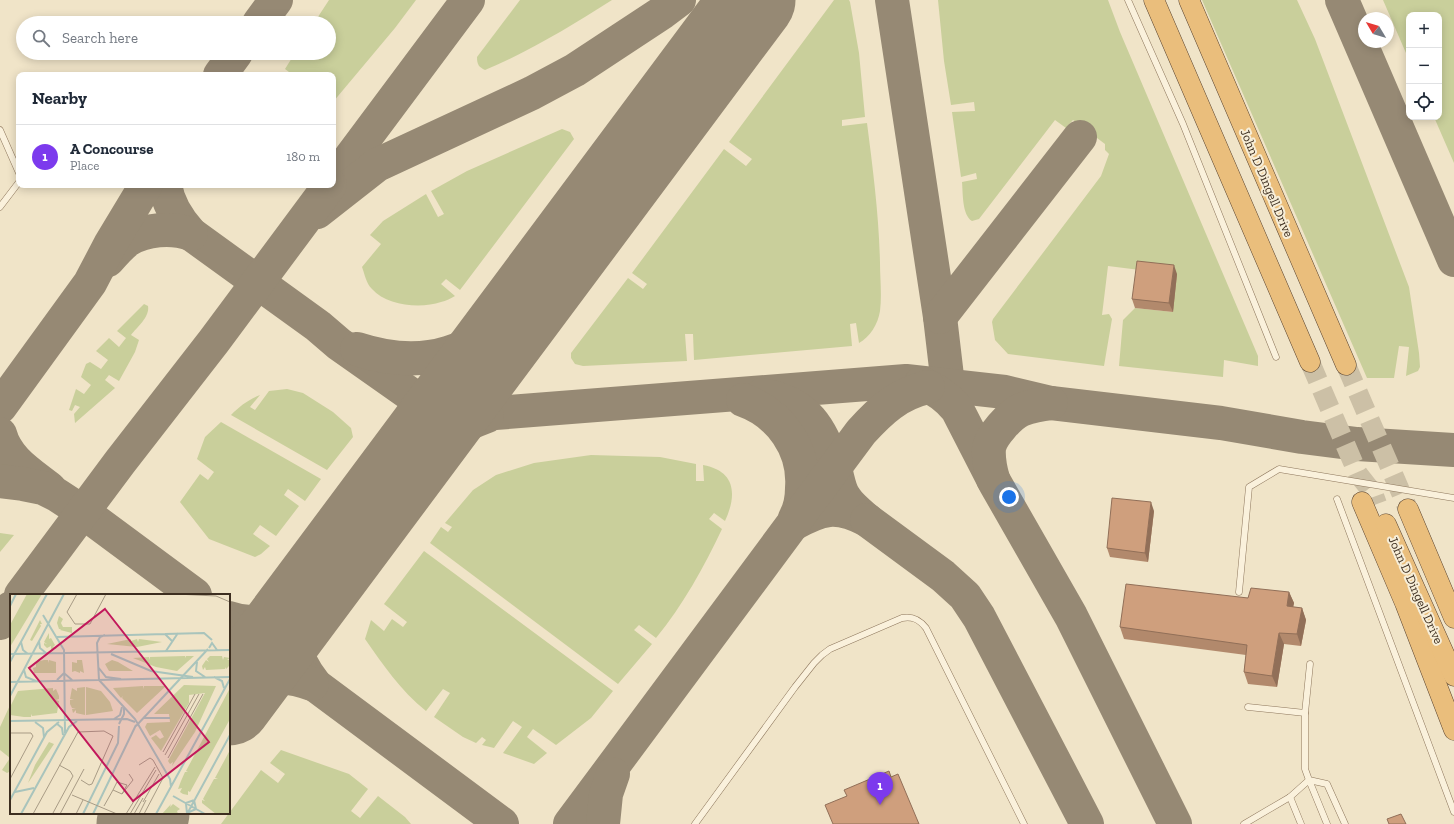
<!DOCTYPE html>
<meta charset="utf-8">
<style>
body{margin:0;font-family:"Zilla Slab",serif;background:#f6f6f7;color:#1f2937}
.controls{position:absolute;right:12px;top:12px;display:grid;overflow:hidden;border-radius:8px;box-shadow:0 2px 10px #0003}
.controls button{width:36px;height:36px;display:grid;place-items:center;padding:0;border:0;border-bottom:1px solid #e0e1e3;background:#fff;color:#1f2937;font:20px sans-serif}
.compass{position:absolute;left:1358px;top:12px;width:36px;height:36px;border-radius:50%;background:#fff;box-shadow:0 2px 10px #0003;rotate:308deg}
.you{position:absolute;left:1009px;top:497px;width:14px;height:14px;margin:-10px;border:3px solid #fff;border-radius:50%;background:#1a73e8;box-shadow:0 0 0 6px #1a73e833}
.badge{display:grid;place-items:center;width:26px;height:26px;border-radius:50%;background:#7c3aed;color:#fff;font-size:13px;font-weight:700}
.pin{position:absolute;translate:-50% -33px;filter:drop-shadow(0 1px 2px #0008)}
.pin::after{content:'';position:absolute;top:21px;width:14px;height:12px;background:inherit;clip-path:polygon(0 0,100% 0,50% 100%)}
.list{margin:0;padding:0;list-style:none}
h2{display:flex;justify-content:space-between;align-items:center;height:52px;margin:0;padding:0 16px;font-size:17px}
h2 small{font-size:13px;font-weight:400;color:#747a83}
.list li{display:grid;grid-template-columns:26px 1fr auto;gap:12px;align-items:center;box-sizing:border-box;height:64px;padding:0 16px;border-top:1px solid #e0e1e3}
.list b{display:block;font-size:15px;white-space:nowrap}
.list p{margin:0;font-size:13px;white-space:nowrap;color:#747a83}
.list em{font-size:13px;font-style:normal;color:#747a83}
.icon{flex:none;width:22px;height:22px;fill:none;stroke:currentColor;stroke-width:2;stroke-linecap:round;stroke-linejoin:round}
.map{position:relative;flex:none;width:1454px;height:824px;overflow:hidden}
.search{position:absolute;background:#fff;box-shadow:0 2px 10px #0003;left:16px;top:16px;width:320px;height:44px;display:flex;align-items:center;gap:10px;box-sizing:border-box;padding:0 14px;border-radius:22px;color:#747a83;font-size:15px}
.panel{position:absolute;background:#fff;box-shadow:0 2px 10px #0003;left:16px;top:72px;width:320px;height:116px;border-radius:8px}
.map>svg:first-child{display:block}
.green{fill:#c9cf9b}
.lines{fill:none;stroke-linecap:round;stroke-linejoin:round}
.taxiway{stroke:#968974;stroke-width:34}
.runway{stroke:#968974;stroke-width:85}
.trunk-tunnel{stroke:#ccc0a6;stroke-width:20;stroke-dasharray:20 10;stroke-linecap:butt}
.service-casing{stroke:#8d765c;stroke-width:7}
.trunk-casing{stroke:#5b4430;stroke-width:21}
.service{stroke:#faf1dc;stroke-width:6}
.trunk{stroke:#eabe7c;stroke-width:20}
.wall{fill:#b2896c}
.shaded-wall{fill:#916f58}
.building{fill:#cf9f7d;stroke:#916f58}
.labels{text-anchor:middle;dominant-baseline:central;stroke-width:4;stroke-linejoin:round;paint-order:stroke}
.street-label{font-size:13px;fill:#3d2e20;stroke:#f7eed8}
.inset-river{fill:none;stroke:#a9c4bc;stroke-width:2}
.inset-road{fill:none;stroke:#a89b85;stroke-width:1}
.view{fill:#c2185b;fill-opacity:0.15;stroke:#c2185b;stroke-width:2}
.inset-edge{fill:none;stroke:#3d2e20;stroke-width:2}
</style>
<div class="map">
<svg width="1454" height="824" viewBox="0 0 1454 824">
<rect width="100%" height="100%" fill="#f0e4c8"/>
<!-- green -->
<g class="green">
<path d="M 329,0 L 416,0 L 395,28 L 333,102 L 333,75 L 293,75 L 285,69 L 295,53 L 329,53 L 329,23 L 314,23 Z"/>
<path d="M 520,0 L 612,0 C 571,26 530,51 485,70 C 479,67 477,65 477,57 Z"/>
<path d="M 834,0 L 849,0 L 850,2 L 859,53 L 865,117 L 842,120 L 842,126 L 867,123 C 873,170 879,216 880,263 C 880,278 882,295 880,311 C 878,324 870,337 859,343 L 856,323 L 850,324 L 852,346 L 694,360 L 693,334 L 685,334 L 687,361 L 583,366 L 575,364 L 571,358 L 571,353 L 628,278 L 643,289 L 647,284 L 632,273 L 724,149 L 746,166 L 752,159 L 729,142 Z"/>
<path d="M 938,0 L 1108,0 L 1120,32 L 1258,356 L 1258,366 L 1224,360 L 1223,377 L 1119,366 L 1123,320 L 1135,308 L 1173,312 L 1140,270 L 1108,266 L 1102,315 L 1109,314 L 1112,319 L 1104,366 L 1008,354 L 995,340 L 992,322 L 993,319 L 1101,176 L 1109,154 L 1105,150 L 1105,144 L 1073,120 L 1066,128 L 1055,120 L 979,219 L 972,221 C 962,215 963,193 962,182 L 977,179 L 976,173 L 961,177 L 952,112 L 975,111 L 974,102 L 951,105 L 944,61 Z"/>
<path d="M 1202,0 L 1297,0 L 1315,39 L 1409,287 L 1419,353 L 1420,367 L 1418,371 L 1406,376 L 1409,347 L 1399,346 L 1394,378 L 1367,378 Z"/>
<path d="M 1383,0 L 1454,0 L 1454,163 L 1434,117 L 1439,117 L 1439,15 L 1409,15 L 1409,60 Z"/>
<path d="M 562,129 L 570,132 L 574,139 L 460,290 L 446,279 L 441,284 L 455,296 C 451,298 446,301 441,302 C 421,309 387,306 372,289 C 366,283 365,275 362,267 L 381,244 L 370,235 L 383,221 L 426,194 L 438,217 L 444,214 L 431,191 L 467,171 Z"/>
<path d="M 144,304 L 148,306 C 150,317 137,327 131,335 L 139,340 L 135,352 L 119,381 L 109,375 L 105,380 L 115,388 L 75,423 L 74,414 L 80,407 L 75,405 L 72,411 L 69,410 L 76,389 L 84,394 L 91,385 L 81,377 L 86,364 L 90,362 L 101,369 L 108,360 L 96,351 L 109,338 L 119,347 L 126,338 L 117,331 Z"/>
<path d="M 287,389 L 303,393 L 333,412 L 351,428 L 353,437 L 327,470 L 231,415 C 240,406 248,400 260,395 L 250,407 L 255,410 L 269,391 Z"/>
<path d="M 221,422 L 321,479 L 305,501 L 288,489 L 284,495 L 299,506 L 276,536 L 260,525 L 253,534 L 270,546 L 261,554 L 255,557 L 209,539 L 180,502 L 200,474 L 208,480 L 214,472 L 197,459 L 205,437 Z"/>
<path d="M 591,455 L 660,457 L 696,464 L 696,481 L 704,481 L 703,465 C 736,471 737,495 725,521 L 714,513 L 709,519 L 722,529 C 704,567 683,605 656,638 L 639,625 L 634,630 L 652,644 L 618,684 L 430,543 L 441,527 L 448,532 L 452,527 L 445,523 L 473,490 L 496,475 L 534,463 Z"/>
<path d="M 0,533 L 14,535 L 0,552 Z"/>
<path d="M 424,551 L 613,691 L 591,718 L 556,745 L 533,729 L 527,737 L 547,753 L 534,764 L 503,753 L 522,727 L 513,721 L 494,748 L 482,745 L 486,740 L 482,737 L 476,743 L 463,737 L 434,717 L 450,693 L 443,689 L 426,711 C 400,690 384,666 365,639 L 371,620 L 384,631 L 392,619 L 403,627 L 407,622 L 384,604 Z"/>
<path d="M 11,703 L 11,771 L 7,773 L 2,770 L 10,758 L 0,750 L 0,727 Z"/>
<path d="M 281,750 L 349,774 L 368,789 L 351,811 L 360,818 L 378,796 L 405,817 L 411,824 L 221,824 L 261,770 L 278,783 L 285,774 L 270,763 Z"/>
</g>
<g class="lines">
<!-- taxiway -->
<g class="taxiway">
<path d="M 892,0 L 940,317 L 948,385 L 956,405"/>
<path d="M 1342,0 L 1454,260"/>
<path d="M 259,23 L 276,0"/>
<path d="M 220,75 L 236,53"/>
<path d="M 333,181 L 468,0"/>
<path d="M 165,185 C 168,204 178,220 191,234 L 318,326 L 339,344 L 420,401 L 435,409 L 446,413 L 469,415 L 495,413 L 906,381 L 1005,392 L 1051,403 L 1221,423 L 1302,437 L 1357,444 L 1454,450"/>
<path d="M 317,212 L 377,165 L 532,93 L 575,70 L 663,12 L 679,0"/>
<path d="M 108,260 C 114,253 120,246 128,240 C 145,229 172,227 191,234"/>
<path d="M 940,317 L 1080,137"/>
<path d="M 357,349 C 427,372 475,352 525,301 C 537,289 548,274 559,261"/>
<path d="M 921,383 C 936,389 947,397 957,409 L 995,483 L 1071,616 L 1175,824"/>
<path d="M 762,395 C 807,402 822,429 835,469 C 838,478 839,490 845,498 C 850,506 859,513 867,520 C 836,504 822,508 793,524"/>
<path d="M 743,400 C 780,413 805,449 802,488 C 802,498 800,509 795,518"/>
<path d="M 0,407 L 90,283 L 111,243 L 146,185"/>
<path d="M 0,434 C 7,460 30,473 50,489"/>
<path d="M 993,479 C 990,468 988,459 989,448 C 991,436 1010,415 1021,410 C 1031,406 1041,404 1051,403"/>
<path d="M 0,481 L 23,484 L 43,488 L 57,495 L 83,512 L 195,595"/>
<path d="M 393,484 C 402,474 410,463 420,454 C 439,437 463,425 487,416"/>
<path d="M 867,520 L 943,576 L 965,596 L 979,617 L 1087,824"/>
<path d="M 21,595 L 120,462 L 214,341 L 330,185"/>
<path d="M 306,600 C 292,634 290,653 314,683"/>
<path d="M 229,618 C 259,629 285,616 308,597"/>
<path d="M 229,621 L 502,824"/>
<path d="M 0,623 L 11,608"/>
<path d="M 229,627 C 244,649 240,678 231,701"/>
<path d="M 236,695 C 260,676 283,673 312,684"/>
<path d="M 570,824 L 861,432 C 881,410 898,394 928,387"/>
<path d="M 603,824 L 606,794 L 613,774"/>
</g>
<!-- runway -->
<g class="runway">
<path d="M 229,703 L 753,0"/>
<path d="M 139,824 L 147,813"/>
</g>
<!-- trunk-tunnel -->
<g class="trunk-tunnel">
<path d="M 1310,362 L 1358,474 L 1373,493 L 1377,504"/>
<path d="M 1346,365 L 1408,509"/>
</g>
<!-- service casing -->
<g class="service-casing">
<g id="service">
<path d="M 1128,0 L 1183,124 L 1276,357"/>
<path d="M 0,130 L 19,173"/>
<path d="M 0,207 L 19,182"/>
<path d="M 1337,499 L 1454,812"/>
<path d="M 1239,592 L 1249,487 L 1279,469 L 1454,498"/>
<path d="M 1248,707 L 1305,713 L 1305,769 L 1309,780 L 1327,784 L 1345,824"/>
<path d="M 1305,713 L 1310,664"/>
<path d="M 1290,797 L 1301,824"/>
<path d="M 695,824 L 795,687 L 814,663 L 822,655 L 830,649 L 902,618 C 912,616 919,619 926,628 L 1024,824"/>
<path d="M 1244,824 L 1290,797 L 1309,780 L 1327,824"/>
</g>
</g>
<!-- trunk casing -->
<g class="trunk-casing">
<g id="trunk">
<path d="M 1154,0 L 1310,362"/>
<path d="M 1189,0 L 1346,365"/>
<path d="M 1362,502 L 1405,603 L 1454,730"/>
<path d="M 1408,509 L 1454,618"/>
<path d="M 1386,524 L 1454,676"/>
</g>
</g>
<!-- service -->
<use href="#service" class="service"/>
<!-- trunk -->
<use href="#trunk" class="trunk"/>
</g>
<!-- wall -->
<g class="wall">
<path d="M 1177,274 L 1173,312 L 1135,308 L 1132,299 Z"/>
<path d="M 1154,511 L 1148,562 L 1110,557 L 1107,548 Z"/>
<path d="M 1289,592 L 1294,603 L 1293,607 L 1302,608 L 1306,620 L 1301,646 L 1284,644 L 1277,687 L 1248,684 L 1244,672 L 1246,655 L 1124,639 L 1120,627 L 1248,598 Z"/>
</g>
<!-- shaded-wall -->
<g class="shaded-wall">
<path d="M 1174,265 L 1177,274 L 1173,312 L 1169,303 Z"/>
<path d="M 1151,502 L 1154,511 L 1148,562 L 1145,553 Z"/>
<path d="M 1289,592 L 1294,603 L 1291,617 L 1287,606 Z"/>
<path d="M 1302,608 L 1306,620 L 1301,646 L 1297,634 Z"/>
<path d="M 1279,633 L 1284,644 L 1277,687 L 1272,676 Z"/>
</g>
<!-- building -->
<g class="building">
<path d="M 1137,261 L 1174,265 L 1169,303 L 1132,299 Z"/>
<path d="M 1112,498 L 1151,502 L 1145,553 L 1107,548 Z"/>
<path d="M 1126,584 L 1248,598 L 1251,588 L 1289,592 L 1287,606 L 1302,608 L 1297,634 L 1279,633 L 1272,676 L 1244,672 L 1247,645 L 1120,627 Z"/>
<path d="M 889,771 L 891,777 L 898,774 L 919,824 L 833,824 L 825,805 L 847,796 L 844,790 Z"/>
<path d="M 1401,814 L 1406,824 L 1389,824 L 1387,819 Z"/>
</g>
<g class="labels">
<!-- street labels -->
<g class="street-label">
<text transform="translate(1267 183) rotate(67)">John D Dingell Drive</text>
<text transform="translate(1416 590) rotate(66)">John D Dingell Drive</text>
</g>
</g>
<!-- overview -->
<g transform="translate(10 594)">
<rect width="220" height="220" fill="#f0e4c8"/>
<path d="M 17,0 L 32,0 L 0,53 L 0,31 ZM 49,22 L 53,25 L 51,29 L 53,33 L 62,33 L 62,39 L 50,36 L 51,35 L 49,35 L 47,29 ZM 30,26 L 32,30 L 30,30 L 31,32 L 22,47 L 20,46 ZM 39,39 L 39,45 L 41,44 L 45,51 L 43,53 L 47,55 L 41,55 L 41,52 L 37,54 L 34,51 L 34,49 L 37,50 L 34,48 ZM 121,45 L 121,47 L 127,45 L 128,48 L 129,45 L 152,48 L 127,53 L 97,50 ZM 175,62 L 175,64 L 176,62 L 184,62 L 167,77 L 146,73 L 123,64 L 139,63 L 140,66 L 140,63 ZM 200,62 L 212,62 L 213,66 L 214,63 L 220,64 L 217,66 L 220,66 L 219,72 L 216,75 L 215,73 L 215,75 L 196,76 L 195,73 L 193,76 L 192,72 L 196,66 L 199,68 L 197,65 ZM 34,66 L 38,66 L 38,69 L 39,66 L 46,68 L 46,79 L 24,79 L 23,74 L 26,73 L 26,68 ZM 67,66 L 72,66 L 74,79 L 70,77 L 70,79 L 65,77 L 62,78 L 62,68 L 67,69 ZM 102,66 L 108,68 L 107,71 L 108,68 L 123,77 L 99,77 L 95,70 ZM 174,91 L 206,92 L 185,138 L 162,172 L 163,168 L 160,170 L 158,167 L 195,99 L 179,101 L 179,109 L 151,157 L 141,144 L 146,141 L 150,145 L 154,143 L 150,136 L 140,142 L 135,133 L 137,129 L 160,128 L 159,120 L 144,120 ZM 133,92 L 134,95 L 134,92 L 156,92 L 127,119 L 112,104 L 113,102 L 111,104 L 103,94 ZM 75,93 L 75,121 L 66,119 L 66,116 L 63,119 L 62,115 L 66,115 L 62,114 L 60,110 L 60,106 L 64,106 L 60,105 L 62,94 L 67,97 L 67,94 ZM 76,93 L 91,97 L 100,108 L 103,117 L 76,121 ZM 43,94 L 43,97 L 46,95 L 49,102 L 49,105 L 46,106 L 49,107 L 47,119 L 22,122 L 21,120 L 21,123 L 14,123 L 0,121 L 0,113 L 8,97 ZM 220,94 L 220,125 L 180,198 L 178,197 L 178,201 L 173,200 L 170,198 L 172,194 L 168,195 L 171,187 L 175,178 L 178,178 L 176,177 ZM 39,148 L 44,150 L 18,189 L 25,171 ZM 220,156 L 220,220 L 206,220 L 192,209 L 192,206 L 195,207 L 193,205 L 204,185 L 208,185 L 205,184 ZM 161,210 L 160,213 L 163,210 L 170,215 L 167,217 L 168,220 L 152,220 Z" fill="#c9cf9b"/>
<path class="inset-river" d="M 0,12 L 6,0M 33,21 L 54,56 L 55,139M 155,40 L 194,39 L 202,46M 95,41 L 90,43 L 87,49 L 89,86 L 125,125 L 160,185 L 161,193M 47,43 L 155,40 L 162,47M 29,47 L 30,54 L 36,59M 11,48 L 13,56 L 18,60M 199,54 L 202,49 L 207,56M 156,57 L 168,39M 0,60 L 220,56M 101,60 L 141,77 L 183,83M 0,68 L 37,0M 187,68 L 186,77 L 195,83M 88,73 L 96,83 L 111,85M 14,76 L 16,83 L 26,87M 204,83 L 212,87 L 214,94M 47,86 L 54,79 L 62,86M 0,88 L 220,83M 0,102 L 54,0M 133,124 L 160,124M 104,125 L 110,121 L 112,113M 0,127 L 117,125 L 125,128M 25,128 L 33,134 L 34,143M 46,129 L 52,134 L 53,141M 109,130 L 114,120 L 114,114M 126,132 L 198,55M 5,198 L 24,194M 163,202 L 195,220M 0,206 L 37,138 L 49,128M 176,209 L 184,206 L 186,215M 176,210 L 177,219 L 186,215M 11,220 L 59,133 L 67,127M 73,220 L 108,149 L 109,132M 83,220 L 126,131M 146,220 L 220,85M 177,220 L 220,141"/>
<path class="inset-road" d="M 67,0 L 57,18 L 65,30 L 80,30 L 96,0M 166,0 L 206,2 L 220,8M 0,139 L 21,139 L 23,142 L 0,185M 153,158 L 185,100M 155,161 L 189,100M 158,164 L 193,100M 129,171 L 140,164 L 143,166 L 153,184 L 134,220M 103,196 L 107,188 L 117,191 L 112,200M 112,200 L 123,186 L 119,180M 62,201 L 107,220M 133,208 L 149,180M 94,212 L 103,196 L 112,200M 43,219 L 63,182 L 60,177 L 49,171M 23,220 L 68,138 L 94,137 L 103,142 L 82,190 L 79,191 L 71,186M 50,220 L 74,175M 66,220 L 73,206M 116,220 L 145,173M 120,220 L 146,176M 124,220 L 133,204M 129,220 L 136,206"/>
<path class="view" d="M 95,15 L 199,148 L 123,207 L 19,74 Z"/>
<rect width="220" height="220" class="inset-edge"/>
</g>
</svg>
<div class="controls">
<button>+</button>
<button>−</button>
<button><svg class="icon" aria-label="locate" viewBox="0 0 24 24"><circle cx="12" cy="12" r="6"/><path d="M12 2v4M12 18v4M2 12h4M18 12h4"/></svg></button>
</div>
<svg class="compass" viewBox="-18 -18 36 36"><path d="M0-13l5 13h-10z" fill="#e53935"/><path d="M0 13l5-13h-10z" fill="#747a83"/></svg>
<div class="you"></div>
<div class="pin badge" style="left:880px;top:805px">1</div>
<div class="search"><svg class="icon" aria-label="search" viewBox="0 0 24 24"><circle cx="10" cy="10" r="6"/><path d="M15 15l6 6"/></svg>Search here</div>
<section class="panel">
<h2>Nearby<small></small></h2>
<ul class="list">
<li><span class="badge">1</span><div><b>A Concourse</b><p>Place</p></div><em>180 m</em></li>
</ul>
</section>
</div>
